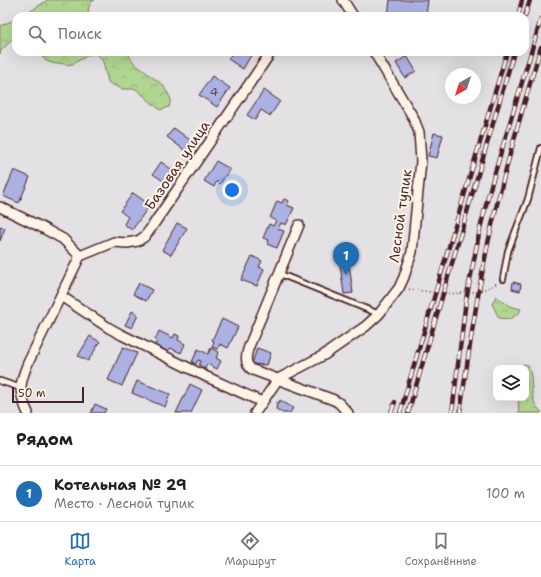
<!DOCTYPE html>
<html lang="ru">
<meta charset="utf-8">
<style>
body{margin:0;font-family:"Shantell Sans",sans-serif;background:#f6f6f6;color:#202124}
.controls{position:absolute;right:12px;bottom:12px;display:grid;overflow:hidden;border-radius:8px;box-shadow:0 4px 16px #0002}
.controls button{width:36px;height:36px;display:grid;place-items:center;padding:0;border:0;border-bottom:1px solid #e0e0e0;background:#fff;color:#202124;font:20px sans-serif}
.compass{position:absolute;left:445px;top:68px;width:36px;height:36px;border-radius:50%;background:#fff;box-shadow:0 4px 16px #0002;rotate:219deg}
.scale{position:absolute;left:12px;bottom:10px;width:72px;box-sizing:border-box;padding-left:4px;border:2px solid #4a1f2b;border-top:0;font-size:11px;line-height:14px;white-space:nowrap;color:#4a1f2b;-webkit-text-stroke:3px #fcf5e5;paint-order:stroke}
.you{position:absolute;left:232px;top:190px;width:14px;height:14px;margin:-10px;border:3px solid #fff;border-radius:50%;background:#1a73e8;box-shadow:0 0 0 6px #1a73e833}
.badge{display:grid;place-items:center;width:26px;height:26px;border-radius:50%;background:#1f6fb2;color:#fff;font-size:13px;font-weight:700}
.pin{position:absolute;translate:-50% -33px;filter:drop-shadow(0 1px 2px #0008)}
.pin::after{content:'';position:absolute;top:21px;width:14px;height:12px;background:inherit;clip-path:polygon(0 0,100% 0,50% 100%)}
.list{margin:0;padding:0;list-style:none}
h2{display:flex;justify-content:space-between;align-items:center;height:52px;margin:0;padding:0 16px;font-size:17px}
h2 small{font-size:13px;font-weight:400;color:#757577}
.list li{display:grid;grid-template-columns:26px 1fr auto;gap:12px;align-items:center;box-sizing:border-box;height:56px;padding:0 16px;border-top:1px solid #e0e0e0}
.list b{display:block;font-size:15px;white-space:nowrap}
.list p{margin:0;font-size:13px;white-space:nowrap;color:#757577}
.list em{font-size:13px;font-style:normal;color:#757577}
.icon{flex:none;width:22px;height:22px;fill:none;stroke:currentColor;stroke-width:2;stroke-linecap:round;stroke-linejoin:round}
.map{position:relative;flex:none;width:541px;height:413px;overflow:hidden}
.search{position:absolute;background:#fff;box-shadow:0 4px 16px #0002;left:12px;right:12px;top:12px;height:44px;display:flex;align-items:center;gap:10px;box-sizing:border-box;padding:0 14px;border-radius:12px;color:#757577;font-size:15px}
.sheet{height:108px;background:#fff}
nav{display:flex;justify-content:space-around;align-items:center;box-sizing:border-box;height:56px;border-top:1px solid #e0e0e0;background:#fff;font-size:11px;color:#757577}
nav a{display:grid;justify-items:center;gap:2px}
nav .on{color:#1f6fb2}
.map>svg:first-child{display:block}
.forest{fill:url(#forest-crowns);stroke:#7e7a5e}
.building{fill:#abb1e2;stroke:#4a1f2b}
.lines{fill:none;stroke-linecap:round;stroke-linejoin:round}
.lane-casing{stroke:#4a1f2b;stroke-width:8}
.street-casing{stroke:#4a1f2b;stroke-width:12}
.path{stroke:#4a1f2b;stroke-width:1.5;stroke-dasharray:1 3;stroke-linecap:butt}
.lane{stroke:#fcf5e5;stroke-width:4.5}
.street{stroke:#fcf5e5;stroke-width:9}
.rail-casing{stroke:#4a1f2b;stroke-width:4.5}
.rail{stroke:#fcf5e5;stroke-width:3;stroke-dasharray:9;stroke-linecap:butt}
.labels{text-anchor:middle;dominant-baseline:central;stroke-width:4;stroke-linejoin:round;paint-order:stroke}
.number-label{font-size:12px;fill:#624459}
.street-label{font-size:14px;fill:#4a1f2b;stroke:#fcf5e5}
</style>
<div class="map">
<svg width="541" height="413" viewBox="0 0 541 413">
<defs>
<pattern id="forest-crowns" width="20" height="18" patternUnits="userSpaceOnUse"><rect width="20" height="18" fill="#b1d691"/><path d="M2 6a3 3 0 1 1 6 0M12 15a3 3 0 1 1 6 0" fill="none" stroke="#9ab77d"/></pattern>
</defs>
<rect width="100%" height="100%" fill="#e4e1e4"/>
<filter id="ink" filterUnits="userSpaceOnUse"><feTurbulence type="fractalNoise" baseFrequency=".025" numOctaves="2"/><feDisplacementMap in="SourceGraphic" scale="8" xChannelSelector="R" yChannelSelector="G"/><feConvolveMatrix kernelMatrix="1 2 1 2 8 2 1 2 1" color-interpolation-filters="sRGB"/></filter>
<g filter="url(#ink)">
<!-- forest -->
<g class="forest">
<path d="M 47,0 L 95,0 L 91,2 L 88,10 L 91,16 L 24,16 Z"/>
<path d="M 16,19 L 16,36 L 14,37 L 1,51 L 0,54 L 0,26 Z"/>
<path d="M 38,52 L 130,52 L 129,56 L 135,64 L 163,85 L 171,99 L 169,107 L 160,110 L 136,89 L 122,89 L 113,85 L 108,82 L 103,62 L 100,57 L 96,54 L 91,54 L 72,64 L 66,65 L 61,63 L 55,64 L 46,61 Z"/>
<path d="M 496,296 L 509,306 L 521,309 L 519,313 L 510,319 L 499,318 L 492,304 Z"/>
<path d="M 523,364 L 528,365 C 535,378 527,401 541,411 L 541,413 L 519,413 L 518,398 L 526,398 L 526,368 L 521,368 Z"/>
</g>
<!-- building -->
<g class="building">
<path d="M 390,0 L 428,0 L 426,16 L 388,16 Z"/>
<path d="M 233,52 L 253,52 L 243,69 L 228,59 Z"/>
<path d="M 407,56 L 416,71 L 405,78 L 396,63 Z"/>
<path d="M 212,76 L 230,88 L 217,107 L 199,95 Z"/>
<path d="M 264,90 L 280,101 L 270,116 L 261,110 L 255,120 L 247,115 Z"/>
<path d="M 174,128 L 194,143 L 187,152 L 167,137 Z"/>
<path d="M 434,133 L 443,135 L 437,158 L 428,156 Z"/>
<path d="M 216,161 L 230,169 L 220,184 L 217,181 L 214,187 L 204,181 Z"/>
<path d="M 161,162 L 174,171 L 166,183 L 153,174 Z"/>
<path d="M 14,170 L 30,177 L 19,203 L 3,196 Z"/>
<path d="M 133,193 L 150,205 L 132,230 L 124,224 L 128,217 L 120,211 Z"/>
<path d="M 284,199 L 289,201 L 287,205 L 294,208 L 286,225 L 281,223 L 278,229 L 284,231 L 277,248 L 267,244 L 269,240 L 263,238 L 269,224 L 273,226 L 276,221 L 270,218 L 277,201 L 282,203 Z"/>
<path d="M 177,223 L 187,228 L 171,255 L 162,250 Z"/>
<path d="M 0,226 L 5,228 L 0,241 Z"/>
<path d="M 252,256 L 262,261 L 259,267 L 264,269 L 257,286 L 241,280 Z"/>
<path d="M 348,257 L 353,293 L 344,294 L 339,258 Z"/>
<path d="M 513,282 L 521,284 L 520,291 L 512,289 Z"/>
<path d="M 139,283 L 152,290 L 146,301 L 133,294 Z"/>
<path d="M 132,311 L 138,315 L 132,328 L 125,325 Z"/>
<path d="M 222,319 L 238,327 L 228,348 L 220,344 L 218,349 L 212,347 L 214,341 L 212,340 Z"/>
<path d="M 159,331 L 173,338 L 175,334 L 179,336 L 178,340 L 185,344 L 181,353 L 170,348 L 166,355 L 153,348 L 157,341 L 155,340 Z"/>
<path d="M 90,336 L 100,342 L 88,361 L 78,356 Z"/>
<path d="M 123,347 L 137,353 L 122,386 L 108,380 Z"/>
<path d="M 211,348 L 219,352 L 216,358 L 221,361 L 217,369 L 207,364 L 205,369 L 199,365 L 201,361 L 198,360 L 196,364 L 192,362 L 198,349 L 208,354 Z"/>
<path d="M 257,348 L 271,353 L 267,365 L 252,364 Z"/>
<path d="M 137,381 L 170,394 L 165,407 L 132,393 Z"/>
<path d="M 190,384 L 202,390 L 191,413 L 176,413 Z"/>
<path d="M 280,400 L 293,408 L 290,413 L 283,413 L 276,409 L 277,405 L 276,405 L 277,402 L 279,403 Z"/>
<path d="M 95,404 L 106,409 L 104,413 L 91,413 Z"/>
</g>
<g class="lines">
<!-- lane casing -->
<g class="lane-casing">
<g id="lane">
<path d="M 280,274 L 379,314"/>
<path d="M 503,279 L 508,251 L 528,199 L 541,148"/>
<path d="M 0,381 L 21,388"/>
</g>
</g>
<!-- street casing -->
<g class="street-casing">
<g id="street">
<path d="M 343,0 L 353,16"/>
<path d="M 0,207 L 41,227 L 63,239 L 80,256"/>
<path d="M 299,225 L 250,344 C 248,349 244,359 248,365 C 249,367 251,369 253,370 L 334,400 L 339,403 L 348,413"/>
<path d="M 61,296 L 109,328 L 122,335 L 207,377 L 262,402"/>
<path d="M 28,413 C 25,407 21,395 21,388 C 21,380 25,370 28,363 L 80,256 L 114,242 L 127,243 L 138,241 L 144,237 L 149,231 L 271,52"/>
<path d="M 255,413 L 278,379 L 324,355 L 366,326 L 379,314 L 399,288 L 404,277 L 412,252 L 421,161 L 419,132 L 413,117 L 374,52"/>
</g>
</g>
<!-- path -->
<path class="path" d="M 409,289 C 435,293 474,299 497,283"/>
<!-- lane -->
<use href="#lane" class="lane"/>
<!-- street -->
<use href="#street" class="street"/>
<!-- rail casing -->
<g class="rail-casing">
<g id="rail">
<path d="M 518,16 L 522,0"/>
<path d="M 525,16 L 530,0"/>
<path d="M 391,413 L 395,402"/>
<path d="M 400,413 C 435,293 471,172 507,52"/>
<path d="M 408,413 L 514,52"/>
<path d="M 452,413 L 466,300 L 480,229 L 490,189 L 541,19"/>
<path d="M 460,413 C 469,350 478,287 492,225 C 506,165 523,106 541,47"/>
</g>
</g>
<!-- rail -->
<use href="#rail" class="rail"/>
</g>
</g>
<g class="labels">
<!-- number labels -->
<g class="number-label">
<text x="214" y="92">4</text>
</g>
<!-- street labels -->
<g class="street-label">
<text transform="translate(177 165) rotate(-56)">Базовая улица</text>
<text transform="translate(400 216) rotate(-82)">Лесной тупик</text>
</g>
</g>
</svg>
<div class="controls">
<button><svg class="icon" aria-label="layers" viewBox="0 0 24 24"><path d="M12 4l9 5-9 5-9-5zM3 14l9 5 9-5"/></svg></button>
</div>
<svg class="compass" viewBox="-18 -18 36 36"><path d="M0-13l5 13h-10z" fill="#e53935"/><path d="M0 13l5-13h-10z" fill="#757577"/></svg>
<div class="scale">50 m</div>
<div class="you"></div>
<div class="pin badge" style="left:346px;top:275px">1</div>
<div class="search"><svg class="icon" aria-label="search" viewBox="0 0 24 24"><circle cx="10" cy="10" r="6"/><path d="M15 15l6 6"/></svg>Поиск</div>
</div>
<section class="sheet">
<h2>Рядом<small></small></h2>
<ul class="list">
<li><span class="badge">1</span><div><b>Котельная № 29</b><p>Место · Лесной тупик</p></div><em>100 m</em></li>
</ul>
</section>
<nav>
<a class="on"><svg class="icon" aria-label="map" viewBox="0 0 24 24"><path d="M3 6l6-2 6 2 6-2v14l-6 2-6-2-6 2zM9 4v14M15 6v14"/></svg>Карта</a>
<a><svg class="icon" aria-label="directions" viewBox="0 0 24 24"><path d="M12 3l9 9-9 9-9-9zM9 14v-3h6M13 9l2 2-2 2"/></svg>Маршрут</a>
<a><svg class="icon" aria-label="saved" viewBox="0 0 24 24"><path d="M7 4h10v16l-5-4-5 4z"/></svg>Сохранённые</a>
</nav>
